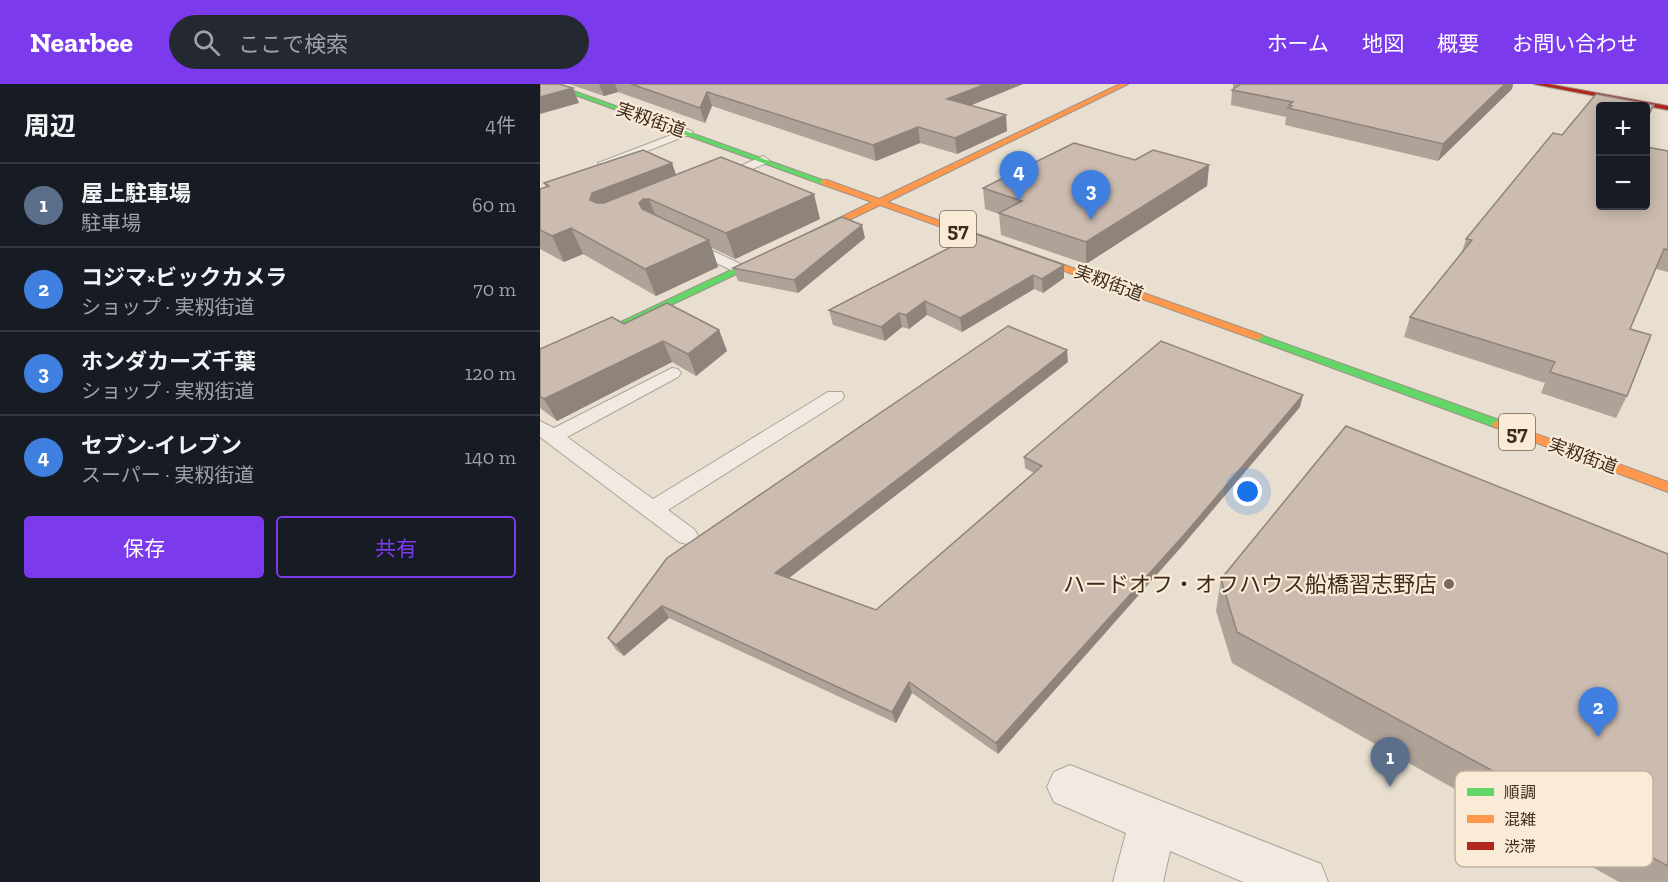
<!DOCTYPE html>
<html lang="ja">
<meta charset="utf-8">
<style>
body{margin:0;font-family:"Zilla Slab","Noto Sans JP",serif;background:#242831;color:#f1f3f6}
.controls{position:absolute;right:18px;top:18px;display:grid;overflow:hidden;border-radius:6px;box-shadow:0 3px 15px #0003}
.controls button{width:54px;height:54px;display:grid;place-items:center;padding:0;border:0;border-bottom:2px solid #363941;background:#171b24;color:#f1f3f6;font:30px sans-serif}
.you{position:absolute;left:708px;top:408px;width:21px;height:21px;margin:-15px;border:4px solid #fff;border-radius:50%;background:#1a73e8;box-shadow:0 0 0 9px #1a73e833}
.badge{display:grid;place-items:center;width:39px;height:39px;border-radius:50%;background:#7c3aed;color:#fff;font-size:20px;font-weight:700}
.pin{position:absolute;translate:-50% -50px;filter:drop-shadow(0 2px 3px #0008)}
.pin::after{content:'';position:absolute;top:32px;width:21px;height:18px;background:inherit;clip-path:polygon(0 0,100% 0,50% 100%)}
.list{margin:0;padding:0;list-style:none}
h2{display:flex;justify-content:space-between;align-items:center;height:78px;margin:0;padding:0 24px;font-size:26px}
h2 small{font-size:20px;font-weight:400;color:#9ea1a6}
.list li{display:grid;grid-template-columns:39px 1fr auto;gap:18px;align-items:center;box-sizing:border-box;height:84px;padding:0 24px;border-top:2px solid #363941}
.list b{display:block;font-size:22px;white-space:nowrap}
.list p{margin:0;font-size:20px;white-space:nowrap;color:#9ea1a6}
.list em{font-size:20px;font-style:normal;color:#9ea1a6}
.actions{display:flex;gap:12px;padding:18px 24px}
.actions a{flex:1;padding:14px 0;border:2px solid #7c3aed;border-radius:6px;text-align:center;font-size:21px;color:#7c3aed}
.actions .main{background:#7c3aed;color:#fff}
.icon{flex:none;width:33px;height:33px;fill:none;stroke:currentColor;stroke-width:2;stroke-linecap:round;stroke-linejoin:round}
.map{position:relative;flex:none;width:1128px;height:798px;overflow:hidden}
header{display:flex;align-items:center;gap:36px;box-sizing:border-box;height:84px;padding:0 30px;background:#7c3aed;color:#fff}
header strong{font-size:28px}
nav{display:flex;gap:33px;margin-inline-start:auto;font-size:21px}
.search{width:420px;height:54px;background:#242831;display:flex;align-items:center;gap:15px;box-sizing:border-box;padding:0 21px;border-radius:33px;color:#9ea1a6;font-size:22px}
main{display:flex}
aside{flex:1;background:#171b24}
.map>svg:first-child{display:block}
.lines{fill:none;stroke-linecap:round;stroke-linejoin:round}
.lane-casing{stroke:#aea498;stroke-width:2}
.street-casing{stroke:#aea498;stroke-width:2}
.fast-casing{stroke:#9d9388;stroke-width:2}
.slow-casing{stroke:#9d9388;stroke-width:2}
.jam-casing{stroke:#9d9388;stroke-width:2}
.lane{fill:#f0eae2;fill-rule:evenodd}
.street{fill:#f0eae2;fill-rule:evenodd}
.fast{fill:#63d668;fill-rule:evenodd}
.slow{fill:#ff974d;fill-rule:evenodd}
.jam{fill:#b3261e;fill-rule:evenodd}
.wall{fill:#afa297}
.shaded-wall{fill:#8f847b}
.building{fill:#ccbcb0;stroke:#8f847b;stroke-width:1.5}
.poi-dot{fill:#7a6a5c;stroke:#f9ebd6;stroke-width:2}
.labels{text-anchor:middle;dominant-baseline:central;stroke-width:4.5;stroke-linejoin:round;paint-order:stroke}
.far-street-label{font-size:18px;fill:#3f2b1e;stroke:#f9ebd6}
.shield{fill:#f9ebd6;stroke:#776555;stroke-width:1.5}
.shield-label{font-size:21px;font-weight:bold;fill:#3f2b1e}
.poi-label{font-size:22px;fill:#3f2b1e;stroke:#f9ebd6;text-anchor:end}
.key{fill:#f9ebd6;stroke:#c1b19f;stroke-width:1.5}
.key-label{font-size:16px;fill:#3f2b1e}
</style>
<header>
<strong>Nearbee</strong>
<div class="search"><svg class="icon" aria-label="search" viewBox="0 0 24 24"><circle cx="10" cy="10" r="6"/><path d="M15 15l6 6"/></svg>ここで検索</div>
<nav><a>ホーム</a><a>地図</a><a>概要</a><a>お問い合わせ</a></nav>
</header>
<main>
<aside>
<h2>周辺<small>4件</small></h2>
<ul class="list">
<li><span class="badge" style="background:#5c6f8a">1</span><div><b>屋上駐車場</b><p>駐車場</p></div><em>60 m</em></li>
<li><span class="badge" style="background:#3f7fe0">2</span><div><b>コジマ×ビックカメラ</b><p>ショップ · 実籾街道</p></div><em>70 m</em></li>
<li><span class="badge" style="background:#3f7fe0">3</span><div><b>ホンダカーズ千葉</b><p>ショップ · 実籾街道</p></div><em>120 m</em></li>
<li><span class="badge" style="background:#3f7fe0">4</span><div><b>セブン-イレブン</b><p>スーパー · 実籾街道</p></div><em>140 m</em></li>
</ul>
<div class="actions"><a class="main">保存</a><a>共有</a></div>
</aside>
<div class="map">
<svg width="1128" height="798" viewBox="0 0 1128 798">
<rect width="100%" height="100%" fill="#e8dfd0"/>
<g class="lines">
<!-- lane casing -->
<g class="lane-casing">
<g id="lane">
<path d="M 147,45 L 153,48 L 151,50 L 68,82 L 60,82 L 58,79 Z"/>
<path d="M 223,72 L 229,76 L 227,79 L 185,96 L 181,97 L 175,93 Z"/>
<path d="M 149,156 L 205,182 L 208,185 L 200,190 L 195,188 L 144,163 L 142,160 Z"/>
<path d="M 132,284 L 138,285 L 141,289 L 138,293 L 27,353 L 113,415 L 288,308 L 302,308 L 304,312 L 302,316 L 128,426 L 155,446 L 158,452 L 155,458 L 147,460 L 139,458 L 0,353 L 0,337 L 14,344 Z"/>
</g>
</g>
<!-- street casing -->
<g class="street-casing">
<path id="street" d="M 530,681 L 781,780 L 788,798 L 703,798 L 630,767 L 623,798 L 573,798 L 586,749 L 514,718 L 507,703 L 514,688 Z"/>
</g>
<!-- fast casing -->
<g class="fast-casing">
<g id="fast">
<path d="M 5,0 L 14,0 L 288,98 L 281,100 Z"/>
<path d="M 206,179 L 211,182 L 209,184 L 0,283 L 0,276 Z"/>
<path d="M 718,250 L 962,337 L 964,340 L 958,344 L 954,343 L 714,255 L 714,251 Z"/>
</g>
</g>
<!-- slow casing -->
<g class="slow-casing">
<g id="slow">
<path d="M 580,0 L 588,0 L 347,118 L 722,251 L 722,255 L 714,255 L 340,121 L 209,184 L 201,182 L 332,118 L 281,100 L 281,96 L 287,96 L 339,115 Z"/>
<path d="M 958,336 L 1128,398 L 1128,408 L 954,343 L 952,340 Z"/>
</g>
</g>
<!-- jam casing -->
<g class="jam-casing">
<path id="jam" d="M 994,0 L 1008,0 L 1128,22 L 1128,26 Z"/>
</g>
<!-- lane -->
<use href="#lane" class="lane"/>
<!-- street -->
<use href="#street" class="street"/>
<!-- fast -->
<use href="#fast" class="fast"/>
<!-- slow -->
<use href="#slow" class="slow"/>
<!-- jam -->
<use href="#jam" class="jam"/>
</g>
<!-- wall -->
<g class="wall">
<path d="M 29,0 L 483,0 L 430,22 L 467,47 L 417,70 L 380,59 L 336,77 L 172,22 L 165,39 L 78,8 L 64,12 Z"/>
<path d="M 693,0 L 973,0 L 972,5 L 898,77 L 745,41 L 746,33 L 691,21 L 692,6 L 695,4 L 693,4 Z"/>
<path d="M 1056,10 L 1114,21 L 1106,39 L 1106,22 L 1060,22 L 1060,122 L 1106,122 L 1106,63 L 1128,67 L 1128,188 L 1116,185 L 1090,245 L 1111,251 L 1087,312 L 1076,334 L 1001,309 L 1005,299 L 864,253 L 870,233 L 922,168 L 926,155 L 1013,49 L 1022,51 Z"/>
<path d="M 595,76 L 669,81 L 667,102 L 546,180 L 461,151 L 459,130 L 445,125 L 443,104 Z"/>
<path d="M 132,79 L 136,91 L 280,135 L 195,175 L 172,164 L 178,183 L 116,212 L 43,170 L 24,178 L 0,165 L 0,105 L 6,103 L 4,99 Z"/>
<path d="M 436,150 L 524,194 L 503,209 L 494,205 L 422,248 L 387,231 L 369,245 L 362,243 L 345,257 L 293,241 L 289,226 Z"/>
<path d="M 325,154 L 258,209 L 198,197 L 193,184 Z"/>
<path d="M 84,240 L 179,246 L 187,267 L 156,292 L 132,278 L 17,337 L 0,324 L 0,265 Z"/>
<path d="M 528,278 L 249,494 L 336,526 L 494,389 L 485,384 L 484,373 L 760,323 L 642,462 L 458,670 L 372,609 L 356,639 L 129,534 L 84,572 L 76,566 L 68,554 Z"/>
<path d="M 1128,470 L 1128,798 L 1079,798 L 692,579 L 676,527 L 681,495 Z"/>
</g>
<!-- shaded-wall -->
<g class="shaded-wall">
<path d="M 59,0 L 75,0 L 78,8 L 64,12 Z"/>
<path d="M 446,0 L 483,0 L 409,30 L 407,15 Z"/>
<path d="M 965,0 L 973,0 L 972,5 L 898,77 L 903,60 Z"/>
<path d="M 33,4 L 39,19 L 0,30 L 0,13 Z"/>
<path d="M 167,8 L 172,22 L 165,39 L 160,24 Z"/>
<path d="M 1114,21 L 1107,37 L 1106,39 L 1106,33 Z"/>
<path d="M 466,31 L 467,47 L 417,70 L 415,54 Z"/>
<path d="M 378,43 L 380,59 L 336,77 L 333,61 Z"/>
<path d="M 132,79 L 140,103 L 109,115 L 119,140 L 63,134 L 50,116 L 52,109 Z"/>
<path d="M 669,81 L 667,102 L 546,180 L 546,158 Z"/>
<path d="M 274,110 L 280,135 L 195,175 L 186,149 Z"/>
<path d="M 322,141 L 325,154 L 258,209 L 254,196 Z"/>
<path d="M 31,144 L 43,170 L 24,178 L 12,152 Z"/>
<path d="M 169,156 L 178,183 L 116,212 L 105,185 Z"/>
<path d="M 524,181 L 524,194 L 503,209 L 502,195 Z"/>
<path d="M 493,191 L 494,205 L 422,248 L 420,234 Z"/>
<path d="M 385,217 L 387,231 L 369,245 L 366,231 Z"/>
<path d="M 359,229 L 362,243 L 345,257 L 341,243 Z"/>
<path d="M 179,246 L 187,267 L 156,292 L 148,270 Z"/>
<path d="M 123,257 L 132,278 L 17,337 L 4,315 Z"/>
<path d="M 527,266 L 528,278 L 240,501 L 235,489 Z"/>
<path d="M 763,311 L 760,323 L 642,462 L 458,670 L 456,659 Z"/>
<path d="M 122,522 L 129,534 L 84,572 L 76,561 Z"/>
<path d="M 369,598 L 372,609 L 356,639 L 352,628 Z"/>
</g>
<!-- building -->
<g class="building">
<path d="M 0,0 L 19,0 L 33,4 L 0,13 Z"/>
<path d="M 91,0 L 446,0 L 407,15 L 466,31 L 415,54 L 378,43 L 333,61 L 167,8 L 160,24 Z"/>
<path d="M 701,0 L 965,0 L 903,60 L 748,24 L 752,22 L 749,21 L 753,18 L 692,6 Z"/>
<path d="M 1056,10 L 1114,21 L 1106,33 L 1106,22 L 1060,22 L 1060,122 L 1106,122 L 1106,63 L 1128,67 L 1128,166 L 1124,165 L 1090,245 L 1111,251 L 1087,312 L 1010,288 L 1015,278 L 870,233 L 932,156 L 926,155 L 1013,49 L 1022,51 Z"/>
<path d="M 534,59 L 595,76 L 613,66 L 669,81 L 546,158 L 459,129 L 482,117 L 443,104 Z"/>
<path d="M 103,66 L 132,79 L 52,109 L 50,116 L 57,119 L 64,119 L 181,73 L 274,110 L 186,149 L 109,115 L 103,115 L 99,119 L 102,125 L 169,156 L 105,185 L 31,144 L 12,152 L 0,146 L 0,105 L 9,102 L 4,99 Z"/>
<path d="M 302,133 L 322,141 L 254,196 L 193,184 Z"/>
<path d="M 436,150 L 524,181 L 502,195 L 493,191 L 420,234 L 385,217 L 366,231 L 359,229 L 341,243 L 289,226 Z"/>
<path d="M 127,219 L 179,246 L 148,270 L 123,257 L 4,315 L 0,312 L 0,265 L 72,233 L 84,240 Z"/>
<path d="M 468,242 L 527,266 L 235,489 L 336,526 L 502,382 L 484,373 L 621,257 L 763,311 L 644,451 L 456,659 L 369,598 L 352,628 L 122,522 L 76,561 L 68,554 L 127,474 Z"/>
<path d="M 806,342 L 1128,470 L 1128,782 L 697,548 L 681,495 Z"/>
</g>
<!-- markers -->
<circle class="poi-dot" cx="909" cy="500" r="6"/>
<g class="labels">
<!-- far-street labels -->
<g class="far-street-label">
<text transform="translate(111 36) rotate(19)">実籾街道</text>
<text transform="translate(569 199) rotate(20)">実籾街道</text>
<text transform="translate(1043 372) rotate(20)">実籾街道</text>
</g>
<!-- shield labels -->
<g class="shield">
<rect x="400" y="127" width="36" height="36" rx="4.5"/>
<rect x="959" y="330" width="36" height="36" rx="4.5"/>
</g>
<g class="shield-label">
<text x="418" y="145">57</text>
<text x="977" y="348">57</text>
</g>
<!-- poi labels -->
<g class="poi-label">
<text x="897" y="500">ハードオフ・オフハウス船橋習志野店</text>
</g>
</g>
<!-- legend -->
<rect x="915" y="687" width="198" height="96" rx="9" class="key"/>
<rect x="927" y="704" width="27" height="8" fill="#63d668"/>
<rect x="927" y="731" width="27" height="8" fill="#ff974d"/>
<rect x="927" y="758" width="27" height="8" fill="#b3261e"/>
<g class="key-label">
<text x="964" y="714">順調</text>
<text x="964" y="741">混雑</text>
<text x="964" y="768">渋滞</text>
</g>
</svg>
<div class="controls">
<button>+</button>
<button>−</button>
</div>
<div class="you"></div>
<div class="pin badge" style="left:850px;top:703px;background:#5c6f8a">1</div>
<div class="pin badge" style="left:1058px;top:653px;background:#3f7fe0">2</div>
<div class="pin badge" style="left:551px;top:136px;background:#3f7fe0">3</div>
<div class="pin badge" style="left:479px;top:117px;background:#3f7fe0">4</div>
</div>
</main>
